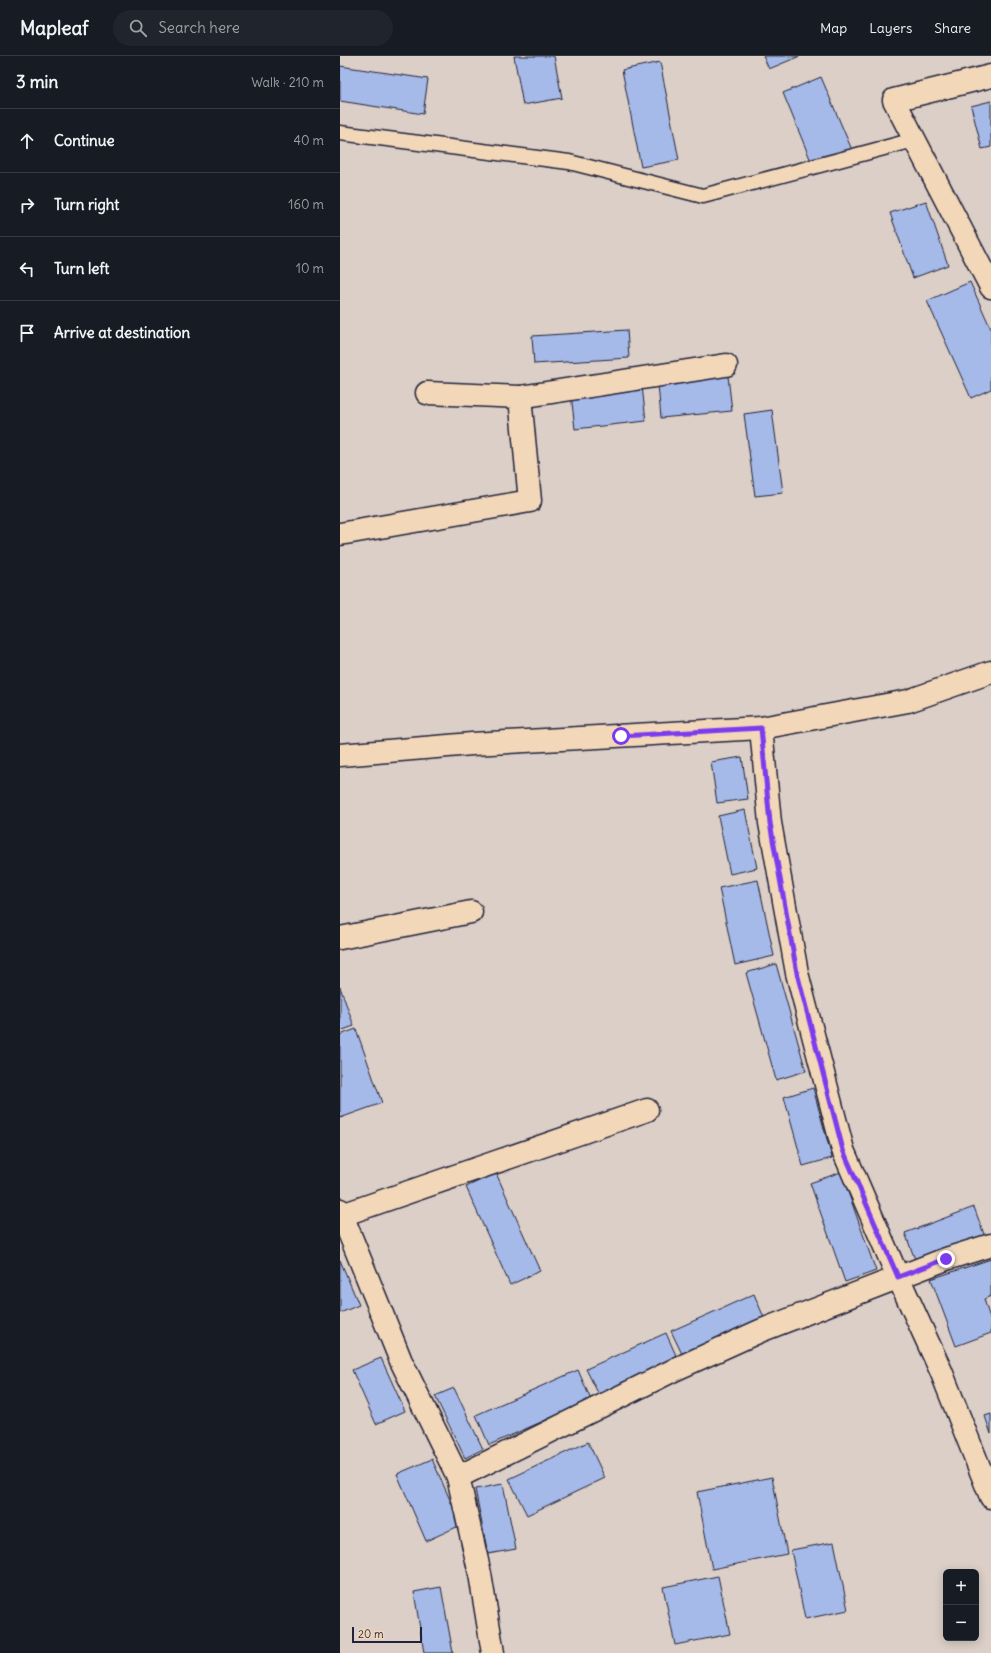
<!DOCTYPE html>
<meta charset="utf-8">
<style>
body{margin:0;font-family:Delius,sans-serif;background:#20242c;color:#f1f3f6}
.controls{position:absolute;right:12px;bottom:12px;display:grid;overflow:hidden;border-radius:6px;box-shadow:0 2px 10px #0003}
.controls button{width:36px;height:36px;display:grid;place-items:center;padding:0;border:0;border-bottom:1px solid #363941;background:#171b24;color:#f1f3f6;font:20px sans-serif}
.scale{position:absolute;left:12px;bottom:10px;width:70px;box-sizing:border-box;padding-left:4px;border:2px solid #22223b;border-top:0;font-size:11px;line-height:14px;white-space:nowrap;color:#22223b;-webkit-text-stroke:3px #f2d8b9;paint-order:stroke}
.stop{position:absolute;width:12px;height:12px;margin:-9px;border:3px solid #7c3aed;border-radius:50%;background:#fff}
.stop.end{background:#7c3aed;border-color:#fff;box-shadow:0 1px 4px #0008}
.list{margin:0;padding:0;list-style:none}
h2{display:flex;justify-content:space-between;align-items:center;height:52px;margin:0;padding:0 16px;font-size:17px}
h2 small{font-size:13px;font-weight:400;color:#9ea1a6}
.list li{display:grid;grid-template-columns:26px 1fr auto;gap:12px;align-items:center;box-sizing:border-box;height:64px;padding:0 16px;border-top:1px solid #363941}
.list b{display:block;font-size:15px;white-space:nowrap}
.list em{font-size:13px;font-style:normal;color:#9ea1a6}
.icon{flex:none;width:22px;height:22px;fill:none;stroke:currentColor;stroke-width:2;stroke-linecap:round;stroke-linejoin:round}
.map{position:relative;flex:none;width:651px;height:1597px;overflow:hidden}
header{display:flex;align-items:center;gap:24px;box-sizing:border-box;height:56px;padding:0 20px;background:#171b24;border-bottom:1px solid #363941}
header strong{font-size:19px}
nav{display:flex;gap:22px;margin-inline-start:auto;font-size:14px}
.search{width:280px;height:36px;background:#20242c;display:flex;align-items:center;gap:10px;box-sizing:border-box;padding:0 14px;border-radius:22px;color:#9ea1a6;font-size:15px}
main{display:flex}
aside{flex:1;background:#171b24}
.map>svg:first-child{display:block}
.building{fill:#a5bae8;stroke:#22223b}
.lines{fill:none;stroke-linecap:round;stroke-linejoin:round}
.lane-casing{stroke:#22223b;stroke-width:17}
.street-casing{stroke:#22223b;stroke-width:25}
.secondary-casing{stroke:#22223b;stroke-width:25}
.lane{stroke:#f2d8b9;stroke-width:14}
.street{stroke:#f2d8b9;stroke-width:22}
.secondary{stroke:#f2d8b9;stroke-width:22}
.route{stroke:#7c3aed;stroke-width:5}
</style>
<header>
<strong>Mapleaf</strong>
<div class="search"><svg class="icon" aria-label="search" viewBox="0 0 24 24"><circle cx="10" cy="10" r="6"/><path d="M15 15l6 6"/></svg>Search here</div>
<nav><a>Map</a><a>Layers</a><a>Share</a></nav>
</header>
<main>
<aside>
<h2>3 min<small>Walk · 210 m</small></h2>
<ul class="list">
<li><svg class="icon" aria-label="ahead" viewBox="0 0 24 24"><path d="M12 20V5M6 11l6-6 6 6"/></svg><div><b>Continue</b></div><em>40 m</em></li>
<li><svg class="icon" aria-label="right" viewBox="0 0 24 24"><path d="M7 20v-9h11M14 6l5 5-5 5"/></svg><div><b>Turn right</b></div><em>160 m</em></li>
<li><svg class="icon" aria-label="left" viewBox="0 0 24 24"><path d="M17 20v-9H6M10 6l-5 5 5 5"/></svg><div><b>Turn left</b></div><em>10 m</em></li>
<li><svg class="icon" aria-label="arrive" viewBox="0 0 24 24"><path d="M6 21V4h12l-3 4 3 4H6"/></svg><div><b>Arrive at destination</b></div></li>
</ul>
</aside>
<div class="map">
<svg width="651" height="1597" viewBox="0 0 651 1597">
<rect width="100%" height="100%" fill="#dbcfc7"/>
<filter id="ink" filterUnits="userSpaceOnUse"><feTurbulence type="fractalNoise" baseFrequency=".025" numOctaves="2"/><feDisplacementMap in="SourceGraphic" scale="8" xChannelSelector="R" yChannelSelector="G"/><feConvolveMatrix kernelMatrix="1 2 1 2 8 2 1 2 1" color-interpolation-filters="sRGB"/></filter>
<g filter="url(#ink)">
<!-- building -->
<g class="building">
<path d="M 174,0 L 214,0 L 222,42 L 183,49 Z"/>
<path d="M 423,0 L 460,0 L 429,13 Z"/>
<path d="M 320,6 L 339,104 L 301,111 L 282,14 Z"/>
<path d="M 0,10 L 88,23 L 83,58 L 0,45 Z"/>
<path d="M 481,21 L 512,94 L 473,110 L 443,37 Z"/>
<path d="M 651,45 L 651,91 L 642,93 L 631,50 Z"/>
<path d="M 586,145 L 608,209 L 573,222 L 550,157 Z"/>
<path d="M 630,226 L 651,273 L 651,333 L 631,342 L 587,245 Z"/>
<path d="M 287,274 L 289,302 L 194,308 L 192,280 Z"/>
<path d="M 388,320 L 392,355 L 321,362 L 318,328 Z"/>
<path d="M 302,330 L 306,365 L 235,373 L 231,338 Z"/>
<path d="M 432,354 L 443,437 L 415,440 L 404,358 Z"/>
<path d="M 402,701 L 408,743 L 377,747 L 371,706 Z"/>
<path d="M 405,754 L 417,812 L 390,818 L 378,760 Z"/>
<path d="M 418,824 L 434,900 L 395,909 L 379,832 Z"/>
<path d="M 436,908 L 466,1015 L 436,1024 L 406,917 Z"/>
<path d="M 0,931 L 14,970 L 0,975 Z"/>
<path d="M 16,973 L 42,1047 L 0,1062 L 0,979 Z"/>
<path d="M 473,1032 L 492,1102 L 463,1110 L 444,1041 Z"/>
<path d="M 501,1116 L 536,1215 L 505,1226 L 470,1127 Z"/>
<path d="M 156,1117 L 200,1215 L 170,1229 L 126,1131 Z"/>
<path d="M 634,1151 L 645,1181 L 576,1206 L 565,1177 Z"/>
<path d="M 651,1203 L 651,1240 L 644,1243 L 651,1266 L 651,1277 L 616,1290 L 591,1223 Z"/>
<path d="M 0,1204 L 19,1249 L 0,1257 Z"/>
<path d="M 414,1238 L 425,1264 L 343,1300 L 331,1275 Z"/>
<path d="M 326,1277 L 338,1304 L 259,1339 L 246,1313 Z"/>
<path d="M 41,1302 L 65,1355 L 36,1368 L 12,1314 Z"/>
<path d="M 238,1314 L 251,1344 L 149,1389 L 136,1359 Z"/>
<path d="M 114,1332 L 143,1393 L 125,1402 L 95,1340 Z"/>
<path d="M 651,1358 L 651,1378 L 645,1360 Z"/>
<path d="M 248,1386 L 265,1422 L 187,1459 L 169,1423 Z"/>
<path d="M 92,1403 L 121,1469 L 86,1485 L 57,1418 Z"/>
<path d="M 432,1421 L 447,1498 L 372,1513 L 357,1436 Z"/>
<path d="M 163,1428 L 176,1493 L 148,1498 L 135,1433 Z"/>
<path d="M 494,1486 L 508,1554 L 465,1563 L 451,1494 Z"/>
<path d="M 378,1520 L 390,1578 L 335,1589 L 323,1531 Z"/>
<path d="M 101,1531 L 113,1597 L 84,1597 L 74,1536 Z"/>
</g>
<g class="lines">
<!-- lane casing -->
<g class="lane-casing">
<path id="lane" d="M 0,77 L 229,106 L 363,140 L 574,84"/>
</g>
<!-- street casing -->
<g class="street-casing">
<g id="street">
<path d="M 651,20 L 554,44 L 651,231"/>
<path d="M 180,341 L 386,309"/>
<path d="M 0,478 L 190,445 L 180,341 L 87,337"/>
<path d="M 421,672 L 430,767 L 457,917 L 503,1094 L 558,1221 L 601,1315 L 651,1441"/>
<path d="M 0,882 L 131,856"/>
<path d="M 0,1154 L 61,1305 L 118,1421 L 140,1518 L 153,1597"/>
<path d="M 2,1159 L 307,1054"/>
<path d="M 118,1421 L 336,1313 L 420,1275 L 606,1203 L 651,1189"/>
</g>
</g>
<!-- secondary casing -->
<g class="secondary-casing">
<path id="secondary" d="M 0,699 L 132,688 L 421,672 L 568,645 L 651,616"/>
</g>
<!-- lane -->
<use href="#lane" class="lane"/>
<!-- street -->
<use href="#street" class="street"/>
<!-- secondary -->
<use href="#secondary" class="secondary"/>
</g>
</g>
<g class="lines" filter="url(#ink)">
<!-- route -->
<path class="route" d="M 281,680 L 421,672 L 430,767 L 457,917 L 503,1094 L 558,1221 L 606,1203"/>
</g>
</svg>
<div class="controls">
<button>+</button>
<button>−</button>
</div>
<div class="scale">20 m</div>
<div class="stop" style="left:281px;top:680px"></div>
<div class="stop end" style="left:606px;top:1203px"></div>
</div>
</main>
